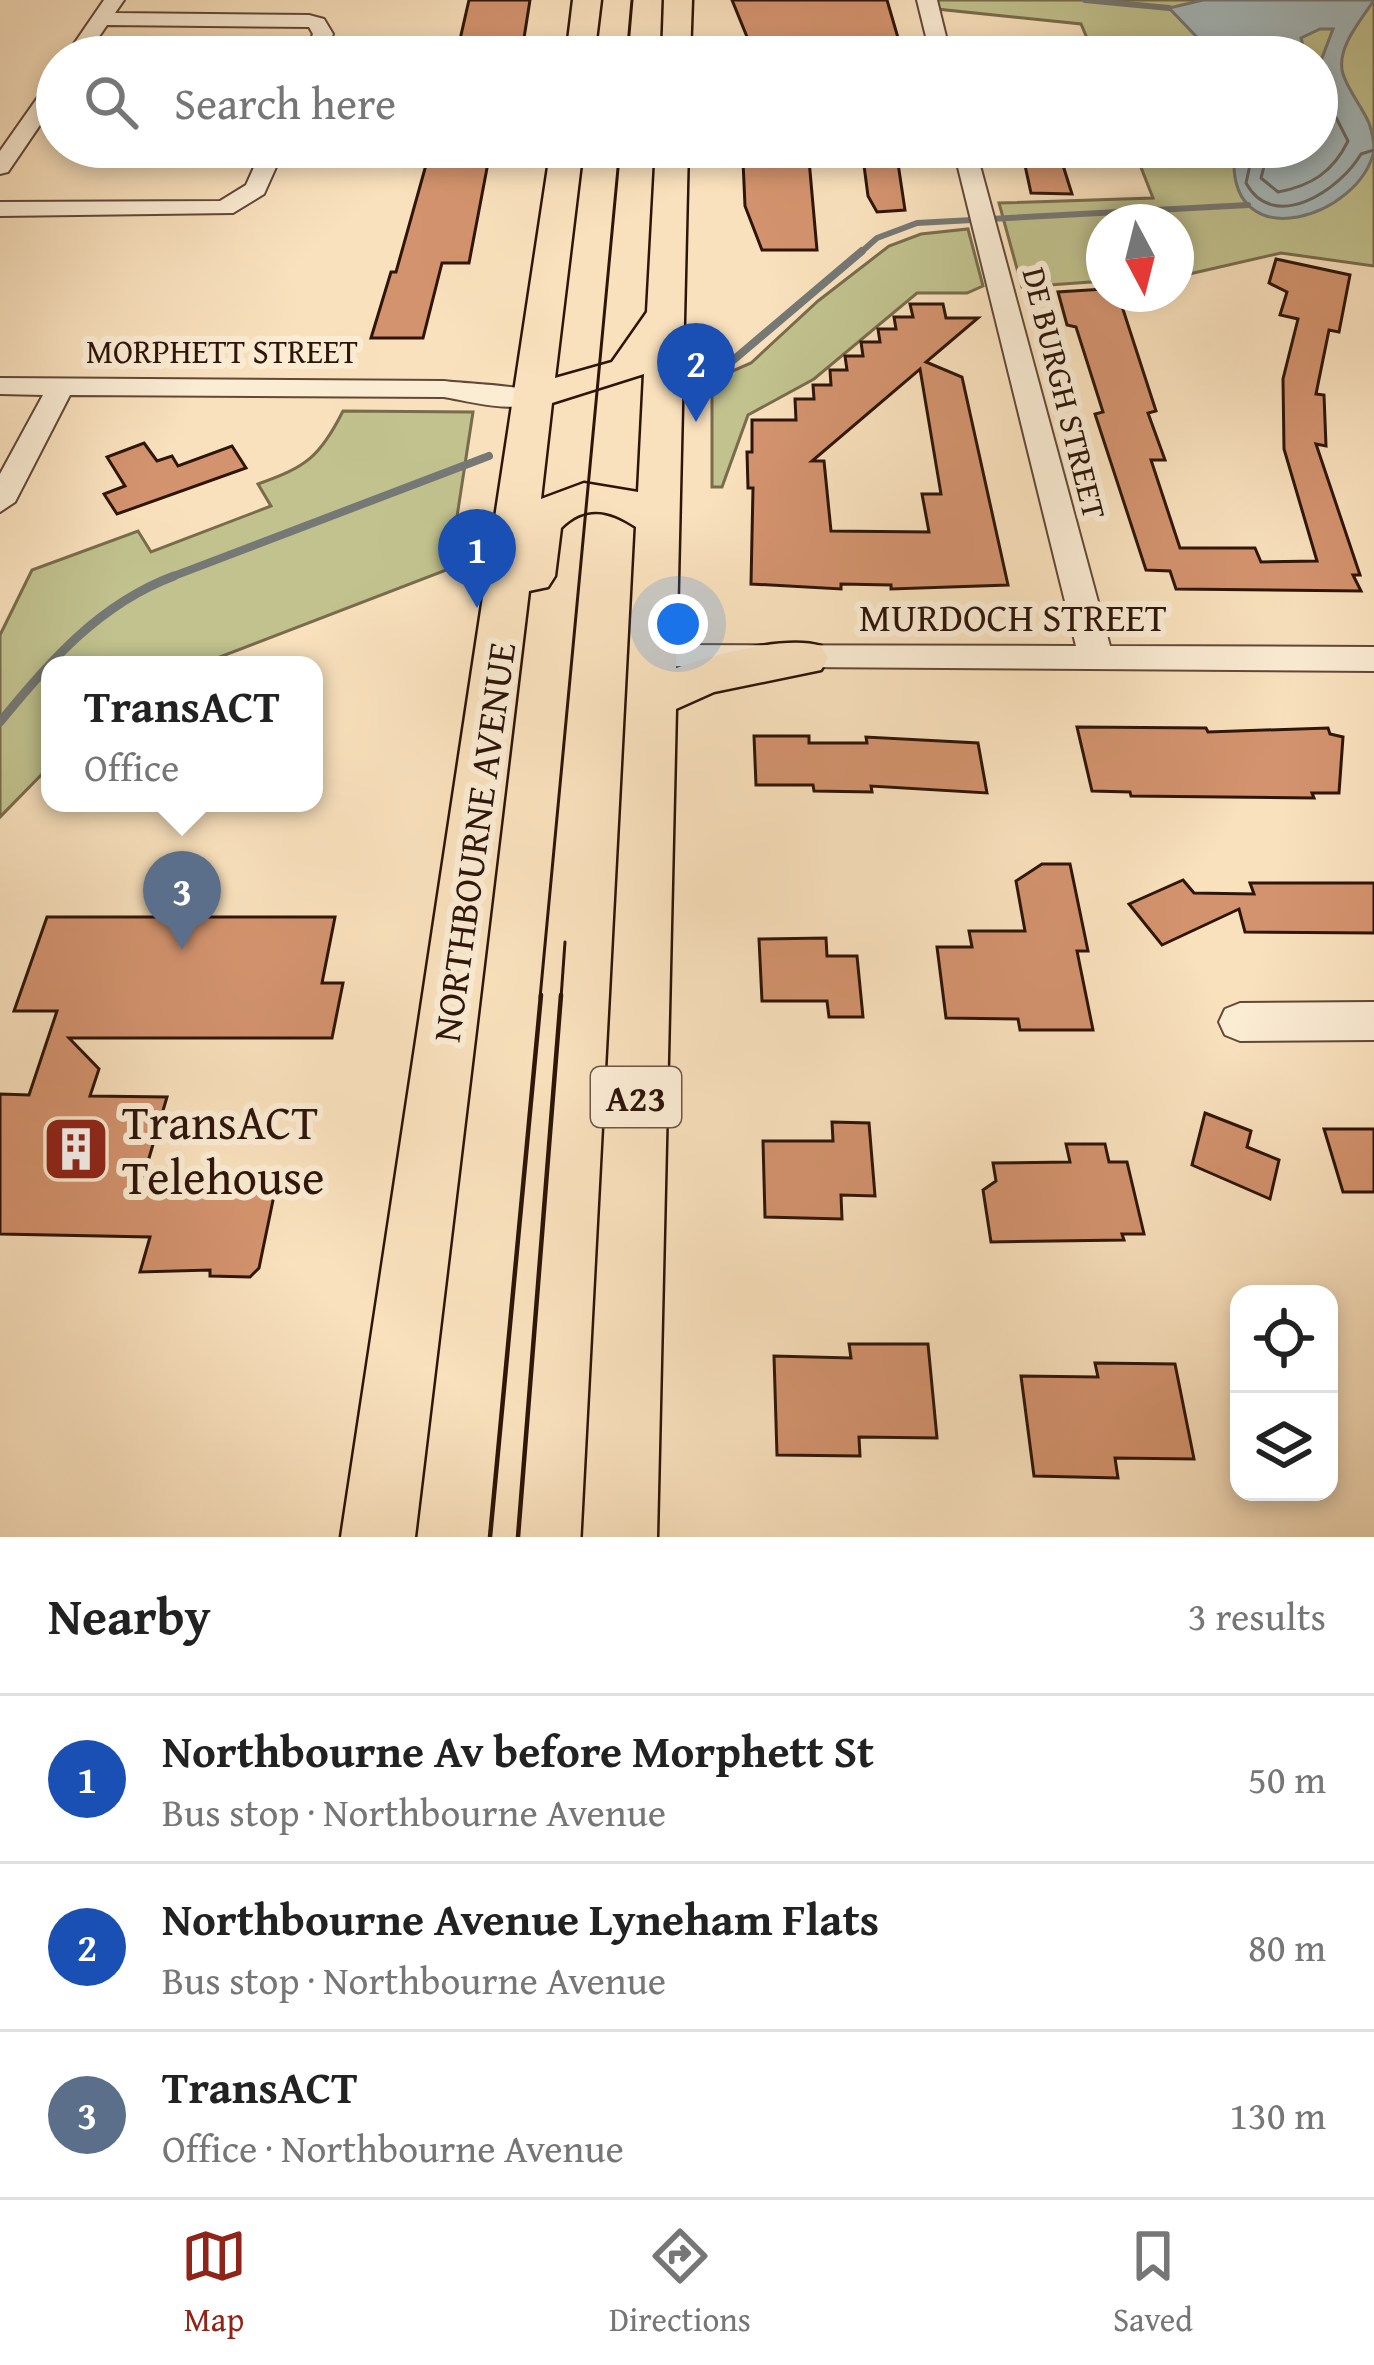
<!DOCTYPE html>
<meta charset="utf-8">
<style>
body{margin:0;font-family:"Gentium Book Plus",serif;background:#f6f6f6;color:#222}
.controls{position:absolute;right:36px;bottom:36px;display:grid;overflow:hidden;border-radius:24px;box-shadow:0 6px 18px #0003}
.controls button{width:108px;height:108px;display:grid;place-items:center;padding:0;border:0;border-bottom:3px solid #e0e0e0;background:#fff;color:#222;font:60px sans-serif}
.compass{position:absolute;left:1086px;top:204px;width:108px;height:108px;border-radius:50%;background:#fff;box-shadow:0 6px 18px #0003;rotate:173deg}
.you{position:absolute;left:678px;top:624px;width:42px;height:42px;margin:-30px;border:9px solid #fff;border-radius:50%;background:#1a73e8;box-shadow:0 0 0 18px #1a73e833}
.badge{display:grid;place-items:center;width:78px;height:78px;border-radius:50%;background:#8f2418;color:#fff;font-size:39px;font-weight:700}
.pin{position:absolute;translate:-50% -99px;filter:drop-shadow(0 3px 6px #0008)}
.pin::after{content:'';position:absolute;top:63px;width:42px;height:36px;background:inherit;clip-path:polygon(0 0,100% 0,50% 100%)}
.popup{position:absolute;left:41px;top:656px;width:282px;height:156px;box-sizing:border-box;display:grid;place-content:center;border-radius:24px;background:#fff;filter:drop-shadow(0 3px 9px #0005);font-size:39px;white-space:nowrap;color:#767676}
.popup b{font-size:45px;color:#222}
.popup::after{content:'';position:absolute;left:50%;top:100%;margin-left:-24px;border:24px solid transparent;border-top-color:#fff}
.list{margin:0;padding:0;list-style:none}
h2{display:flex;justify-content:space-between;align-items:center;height:156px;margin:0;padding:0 48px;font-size:51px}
h2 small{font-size:39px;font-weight:400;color:#767676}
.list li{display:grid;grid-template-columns:78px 1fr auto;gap:36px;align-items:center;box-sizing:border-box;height:168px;padding:0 48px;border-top:3px solid #e0e0e0}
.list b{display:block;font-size:45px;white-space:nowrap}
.list p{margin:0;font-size:39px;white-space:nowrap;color:#767676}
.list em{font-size:39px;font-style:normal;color:#767676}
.icon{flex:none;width:66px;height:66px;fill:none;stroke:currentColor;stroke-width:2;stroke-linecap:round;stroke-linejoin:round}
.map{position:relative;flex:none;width:1374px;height:1537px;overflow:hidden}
.search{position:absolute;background:#fff;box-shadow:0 6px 18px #0003;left:36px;right:36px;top:36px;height:132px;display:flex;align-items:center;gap:30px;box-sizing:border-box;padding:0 42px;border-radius:66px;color:#767676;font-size:45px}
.sheet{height:660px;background:#fff}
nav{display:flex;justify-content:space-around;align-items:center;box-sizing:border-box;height:168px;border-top:3px solid #e0e0e0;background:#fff;font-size:33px;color:#767676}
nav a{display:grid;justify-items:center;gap:6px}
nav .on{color:#8f2418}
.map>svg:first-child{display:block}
.green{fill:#c1c28e;stroke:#786c4c;stroke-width:3}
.water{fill:#a4babd;stroke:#757875;stroke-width:3}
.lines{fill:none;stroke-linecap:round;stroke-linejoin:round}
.shore{stroke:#696864;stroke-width:3}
.stream-far2{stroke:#757875;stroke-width:6}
.stream-far1{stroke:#757875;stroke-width:8}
.stream{stroke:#757875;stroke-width:9}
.building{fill:#d3936e;stroke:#2e150a;stroke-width:3;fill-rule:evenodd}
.minor-casing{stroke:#614837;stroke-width:4}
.highway-casing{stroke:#2e150a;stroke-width:5}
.minor{fill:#fbecd4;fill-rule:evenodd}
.highway{fill:#f9e1bd;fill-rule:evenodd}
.tram-far1{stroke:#2e150a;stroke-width:3}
.tram{stroke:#2e150a;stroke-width:4.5}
.labels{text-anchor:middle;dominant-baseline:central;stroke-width:12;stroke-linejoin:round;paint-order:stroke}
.far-street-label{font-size:33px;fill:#2e150a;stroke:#fbecd4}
.shield{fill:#fbecd4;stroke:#6c5647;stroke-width:3}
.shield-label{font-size:36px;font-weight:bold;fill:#2e150a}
.street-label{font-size:39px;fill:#2e150a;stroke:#fbecd4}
.near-poi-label{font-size:48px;fill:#2e150a;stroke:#fbecd4;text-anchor:start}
</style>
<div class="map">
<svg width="1374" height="1537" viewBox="0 0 1374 1537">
<rect width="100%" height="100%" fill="#f9e1bd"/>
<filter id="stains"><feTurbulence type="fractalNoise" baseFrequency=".00167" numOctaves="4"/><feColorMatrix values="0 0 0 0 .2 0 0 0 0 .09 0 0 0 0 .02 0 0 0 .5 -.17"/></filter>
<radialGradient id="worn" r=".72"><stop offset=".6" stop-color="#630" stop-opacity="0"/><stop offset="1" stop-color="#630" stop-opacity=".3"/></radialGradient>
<!-- green -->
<g class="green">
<path d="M 935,0 L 1374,0 L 1374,266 L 1281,253 L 1176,277 L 1176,222 L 1104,222 L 1104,281 L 1022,287 L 999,203 L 1153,198 L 1133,147 L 1317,147 L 1317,57 L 1095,57 L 1081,24 L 937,9 Z"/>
<path d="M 968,229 L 983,286 L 967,293 L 917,293 L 814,379 L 748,415 L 722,487 L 712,487 L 712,380 L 751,363 L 818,301 L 889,246 L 921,234 Z"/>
<path d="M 343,411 L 473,412 L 449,569 L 199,665 L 50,665 L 50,766 L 0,817 L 0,635 L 32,570 L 138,531 L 151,552 L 271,506 L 258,484 C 306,467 320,457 343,411 Z"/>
</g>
<!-- water -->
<path class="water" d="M 1203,0 L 1374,0 C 1363,18 1335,48 1343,74 C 1348,90 1362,107 1369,123 C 1372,132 1374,141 1374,150 C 1361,217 1230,259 1234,158 L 1247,147 L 1317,147 L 1317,71 L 1333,29 L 1320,29 L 1301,38 L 1306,57 L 1216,57 L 1169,8 Z"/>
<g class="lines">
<!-- shore -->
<g class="shore">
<path d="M 1254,147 L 1246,183 C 1274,234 1340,190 1361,154 L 1374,150"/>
<path d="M 1269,147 L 1261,178 L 1278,192 C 1311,186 1333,172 1348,141 L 1325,96 L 1317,93"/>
</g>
<!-- stream-far2 -->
<g class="stream-far2">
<path d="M 1085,0 L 1169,8"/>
<path d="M 859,254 L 877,238 L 917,223 L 1248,205"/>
</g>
<!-- stream-far1 -->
<g class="stream-far1">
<path d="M 700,372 L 731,362 L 862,251"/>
<path d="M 166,579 L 489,456"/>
</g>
<!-- stream -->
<path class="stream" d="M 0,722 C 49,662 99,604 174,576"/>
</g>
<!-- building -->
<g class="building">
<path d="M 469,0 L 530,0 L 521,57 L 456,57 Z"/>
<path d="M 732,0 L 887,0 L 903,55 L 754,54 Z"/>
<path d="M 431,147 L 491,147 L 469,263 L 442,263 L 423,338 L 371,338 L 391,272 L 396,272 Z"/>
<path d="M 1021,147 L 1048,147 L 1052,159 L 1061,159 L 1072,194 L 1031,193 Z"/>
<path d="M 862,150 L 896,150 L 905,210 L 877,212 L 868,196 Z"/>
<path d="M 809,160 L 817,250 L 762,250 L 745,206 L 743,161 Z"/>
<path d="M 1276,259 L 1350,275 L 1339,332 L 1329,330 L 1316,394 L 1324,395 L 1326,446 L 1316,444 L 1360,575 L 1353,575 L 1361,591 L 1176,589 L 1170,571 L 1146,570 L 1095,414 L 1103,412 L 1076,327 L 1067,325 L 1058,292 L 1104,289 L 1104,294 L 1118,294 L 1156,411 L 1148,413 L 1165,460 L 1151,460 L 1180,548 L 1255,548 L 1261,562 L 1317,561 L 1284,449 L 1283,379 L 1298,319 L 1280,315 L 1287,292 L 1269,283 Z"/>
<path d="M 910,304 L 943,304 L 946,318 L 978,318 L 926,362 L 962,377 L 1008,585 L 891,589 L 891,585 L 841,584 L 841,589 L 751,584 L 753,488 L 748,488 L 747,452 L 752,452 L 752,420 L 796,420 L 795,399 L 814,399 L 813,385 L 831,385 L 830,370 L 847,370 L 845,356 L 863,356 L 861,342 L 880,342 L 878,329 L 896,329 L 894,317 L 913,317 ZM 920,369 L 941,494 L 922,494 L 929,532 L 831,531 L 824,461 L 812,461 Z"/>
<path d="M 144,443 L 157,461 L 172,456 L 178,466 L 232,446 L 246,468 L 117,514 L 104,494 L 125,486 L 107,457 Z"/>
<path d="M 1077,727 L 1206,728 L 1208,732 L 1328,728 L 1330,734 L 1343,737 L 1339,793 L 1312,793 L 1314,798 L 1131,796 L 1130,792 L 1092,791 Z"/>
<path d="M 754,736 L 809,736 L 809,743 L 867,743 L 866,737 L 978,743 L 987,793 L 871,786 L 872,792 L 814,791 L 813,785 L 756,785 Z"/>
<path d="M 1042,864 L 1070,864 L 1088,951 L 1077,951 L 1093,1030 L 1020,1030 L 1018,1019 L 946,1018 L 937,947 L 972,947 L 969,931 L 1025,931 L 1016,881 Z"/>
<path d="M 1183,880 L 1194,893 L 1254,894 L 1250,883 L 1374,883 L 1374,933 L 1245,932 L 1239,909 L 1162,945 L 1129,904 Z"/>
<path d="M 47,917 L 335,917 L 322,983 L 343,983 L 332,1038 L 69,1038 L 99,1069 L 90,1096 L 167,1097 L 144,1175 L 278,1176 L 259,1268 L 250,1277 L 210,1276 L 210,1270 L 140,1272 L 150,1237 L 0,1234 L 0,1094 L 29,1095 L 57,1011 L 14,1011 Z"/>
<path d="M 826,938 L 827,956 L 857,956 L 863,1017 L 829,1017 L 827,1001 L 762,1001 L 759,939 Z"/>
<path d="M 1205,1113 L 1251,1131 L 1247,1147 L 1279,1160 L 1270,1199 L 1192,1165 Z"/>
<path d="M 832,1122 L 869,1123 L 875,1196 L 841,1195 L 842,1219 L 765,1217 L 763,1141 L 833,1141 Z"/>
<path d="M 1324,1129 L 1374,1129 L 1374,1192 L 1343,1192 Z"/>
<path d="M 1066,1144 L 1105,1144 L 1109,1162 L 1127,1162 L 1144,1234 L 1122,1234 L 1124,1240 L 991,1242 L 983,1190 L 996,1181 L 993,1163 L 1070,1162 Z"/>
<path d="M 849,1344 L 928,1344 L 937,1438 L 859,1437 L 860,1456 L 777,1455 L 774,1356 L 851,1358 Z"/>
<path d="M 1095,1363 L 1175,1364 L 1194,1459 L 1115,1458 L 1118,1478 L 1034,1476 L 1021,1376 L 1098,1377 Z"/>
</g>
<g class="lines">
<!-- minor casing -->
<g class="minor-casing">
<g id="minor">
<path d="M 104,0 L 124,0 L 115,13 L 309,15 L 324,19 L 333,34 L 323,57 L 303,57 L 313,34 L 309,27 L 107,25 L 85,57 L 65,57 Z"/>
<path d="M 917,0 L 937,0 L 951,57 L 931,57 Z"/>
<path d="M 57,78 L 57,100 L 8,172 L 0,174 L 0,151 L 50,80 Z"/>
<path d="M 263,147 L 285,147 L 264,194 L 233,213 L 0,216 L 0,202 L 220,201 L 246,185 Z"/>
<path d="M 953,147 L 975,147 L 1110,646 L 1374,647 L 1374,671 L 640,666 L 635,657 L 640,648 L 652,645 L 1076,646 Z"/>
<path d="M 0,378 L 444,381 C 467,384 536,386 547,396 C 524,417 473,402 444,397 L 70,395 L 15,502 L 0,512 L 0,474 L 43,395 L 0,394 Z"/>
<path d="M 1374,1002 L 1374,1040 L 1240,1041 L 1225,1035 L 1219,1022 L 1225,1009 L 1240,1003 Z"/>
</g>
</g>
<!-- highway casing -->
<g class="highway-casing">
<g id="highway">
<path d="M 573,0 L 601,0 L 594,57 L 566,57 Z"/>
<path d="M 664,0 L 692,0 L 690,57 L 662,57 Z"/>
<path d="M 551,147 L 583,147 L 555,378 L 612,362 L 647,312 L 656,147 L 688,147 L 676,668 C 711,655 786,635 821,646 L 828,658 L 821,670 L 714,692 L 676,709 L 657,1537 L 583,1537 L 636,527 C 609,509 585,504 561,528 L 555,576 L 548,587 L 529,591 L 415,1537 L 341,1537 ZM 644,374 L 638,492 L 584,483 L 541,499 L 552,403 Z"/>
</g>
</g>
<!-- minor -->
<use href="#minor" class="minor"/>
<!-- highway -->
<use href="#highway" class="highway"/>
<!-- tram-far1 -->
<g class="tram-far1">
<path d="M 627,57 L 632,0"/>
<path d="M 540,998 L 620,147"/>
<path d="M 561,998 L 565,942"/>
</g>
<!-- tram -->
<g class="tram">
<path d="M 490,1537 L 541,995"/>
<path d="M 518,1537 L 561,995"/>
</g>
</g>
<!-- icons -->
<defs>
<g id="building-square" transform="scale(3.45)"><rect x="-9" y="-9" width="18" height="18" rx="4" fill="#8f2418" stroke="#fbecd4"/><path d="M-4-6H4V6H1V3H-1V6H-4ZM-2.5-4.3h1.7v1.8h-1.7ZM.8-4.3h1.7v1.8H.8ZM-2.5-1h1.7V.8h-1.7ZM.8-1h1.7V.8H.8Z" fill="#fff"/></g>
</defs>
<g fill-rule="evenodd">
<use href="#building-square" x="76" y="1149"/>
</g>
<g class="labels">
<!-- far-street labels -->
<g class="far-street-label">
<text x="222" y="351">MORPHETT STREET</text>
<text transform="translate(1065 393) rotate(76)">DE BURGH STREET</text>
</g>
<!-- shield labels -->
<rect class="shield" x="591" y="1067" width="90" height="60" rx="9"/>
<g class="shield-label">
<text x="636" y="1097">A23</text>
</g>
<!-- street labels -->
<g class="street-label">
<text x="1013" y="616">MURDOCH STREET</text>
<text transform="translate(473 842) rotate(-82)">NORTHBOURNE AVENUE</text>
</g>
<!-- near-poi labels -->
<g class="near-poi-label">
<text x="122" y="1121">TransACT<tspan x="122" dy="55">Telehouse</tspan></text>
</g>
</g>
<rect width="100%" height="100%" filter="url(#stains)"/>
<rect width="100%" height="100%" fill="url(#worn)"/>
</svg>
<div class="controls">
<button><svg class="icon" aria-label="locate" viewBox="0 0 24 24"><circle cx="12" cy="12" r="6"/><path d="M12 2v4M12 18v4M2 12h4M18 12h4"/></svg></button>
<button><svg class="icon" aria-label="layers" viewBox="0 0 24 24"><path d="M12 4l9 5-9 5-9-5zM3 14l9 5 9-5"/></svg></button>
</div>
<svg class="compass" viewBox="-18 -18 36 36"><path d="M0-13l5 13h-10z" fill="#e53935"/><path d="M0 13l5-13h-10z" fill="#767676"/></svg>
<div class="you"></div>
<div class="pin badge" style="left:477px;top:608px;background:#1a4fb4">1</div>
<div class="pin badge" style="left:696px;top:422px;background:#1a4fb4">2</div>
<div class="pin badge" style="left:182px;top:950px;background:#5c6f8a">3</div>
<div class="popup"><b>TransACT</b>Office</div>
<div class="search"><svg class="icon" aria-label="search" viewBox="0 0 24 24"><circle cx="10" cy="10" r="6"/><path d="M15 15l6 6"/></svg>Search here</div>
</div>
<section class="sheet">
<h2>Nearby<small>3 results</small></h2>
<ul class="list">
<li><span class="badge" style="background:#1a4fb4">1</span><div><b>Northbourne Av before Morphett St</b><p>Bus stop · Northbourne Avenue</p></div><em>50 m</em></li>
<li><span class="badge" style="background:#1a4fb4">2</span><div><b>Northbourne Avenue Lyneham Flats</b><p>Bus stop · Northbourne Avenue</p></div><em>80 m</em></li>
<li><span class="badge" style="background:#5c6f8a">3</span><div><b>TransACT</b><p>Office · Northbourne Avenue</p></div><em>130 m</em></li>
</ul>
</section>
<nav>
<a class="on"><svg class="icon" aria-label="map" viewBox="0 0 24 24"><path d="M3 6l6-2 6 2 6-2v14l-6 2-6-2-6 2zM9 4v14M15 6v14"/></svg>Map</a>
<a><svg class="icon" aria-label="directions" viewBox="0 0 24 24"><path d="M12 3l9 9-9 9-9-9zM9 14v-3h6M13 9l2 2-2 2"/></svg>Directions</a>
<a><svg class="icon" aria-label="saved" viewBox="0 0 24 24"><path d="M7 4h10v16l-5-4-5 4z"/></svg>Saved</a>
</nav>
